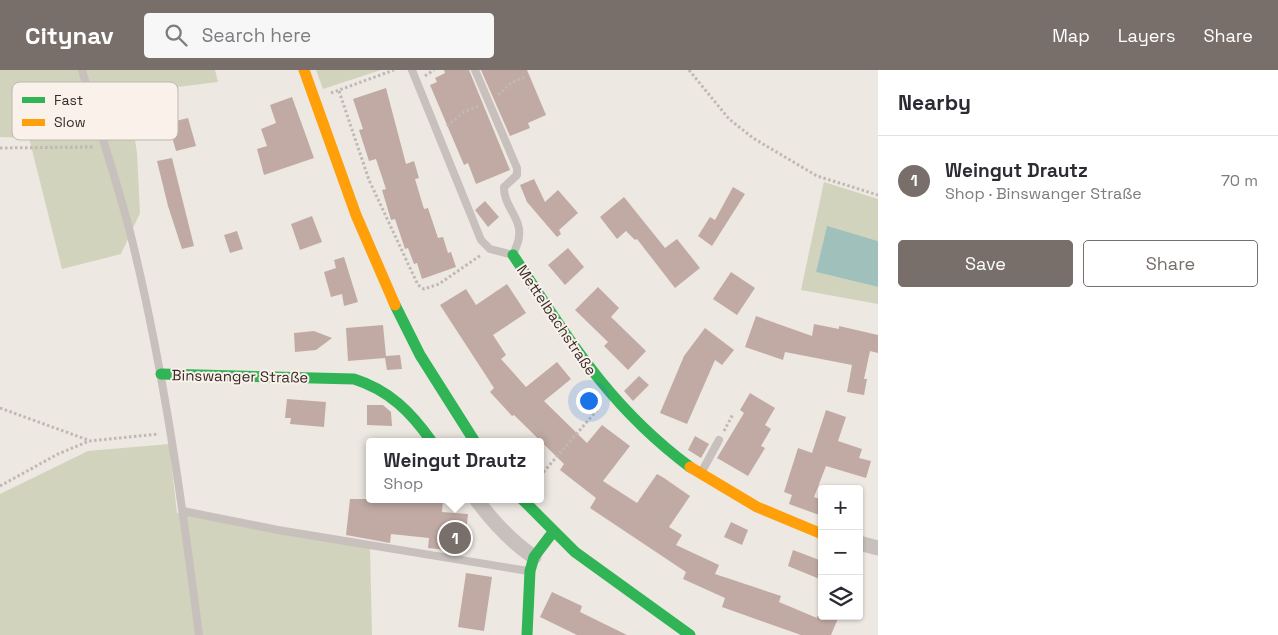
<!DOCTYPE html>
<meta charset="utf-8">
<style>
body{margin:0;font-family:"Space Grotesk",sans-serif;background:#f7f7f7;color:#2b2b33}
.controls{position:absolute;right:15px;bottom:15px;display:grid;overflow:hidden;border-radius:5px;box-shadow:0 1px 4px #0004}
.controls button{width:45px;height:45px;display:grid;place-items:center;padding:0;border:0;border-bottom:1px solid #e1e1e2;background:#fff;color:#2b2b33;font:25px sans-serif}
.you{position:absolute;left:588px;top:330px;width:18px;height:18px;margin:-12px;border:4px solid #fff;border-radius:50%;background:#1a73e8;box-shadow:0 0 0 8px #1a73e833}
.badge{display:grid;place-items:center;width:32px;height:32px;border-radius:50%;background:#786e6a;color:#fff;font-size:16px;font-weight:700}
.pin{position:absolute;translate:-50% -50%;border:2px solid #fff;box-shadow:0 1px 5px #0006}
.popup{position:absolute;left:366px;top:368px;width:178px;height:65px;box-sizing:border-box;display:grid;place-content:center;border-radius:5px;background:#fff;filter:drop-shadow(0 1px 4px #0005);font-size:16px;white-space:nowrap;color:#7c7c81}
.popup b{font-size:19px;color:#2b2b33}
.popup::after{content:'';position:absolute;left:50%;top:100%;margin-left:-10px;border:10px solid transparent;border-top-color:#fff}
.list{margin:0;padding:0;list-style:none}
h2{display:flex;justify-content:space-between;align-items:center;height:65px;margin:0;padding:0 20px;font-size:21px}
h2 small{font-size:16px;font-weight:400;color:#7c7c81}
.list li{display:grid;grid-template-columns:32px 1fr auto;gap:15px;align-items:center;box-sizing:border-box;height:90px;padding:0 20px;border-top:1px solid #e1e1e2}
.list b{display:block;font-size:19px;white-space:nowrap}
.list p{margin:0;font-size:16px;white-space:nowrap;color:#7c7c81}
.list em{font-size:16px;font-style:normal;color:#7c7c81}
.actions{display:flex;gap:10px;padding:15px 20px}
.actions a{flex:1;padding:11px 0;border:1px solid #786e6a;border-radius:5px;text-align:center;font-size:18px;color:#786e6a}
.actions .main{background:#786e6a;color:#fff}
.icon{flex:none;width:28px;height:28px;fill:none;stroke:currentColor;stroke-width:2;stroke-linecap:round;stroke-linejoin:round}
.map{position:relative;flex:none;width:878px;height:565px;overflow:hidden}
header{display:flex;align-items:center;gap:30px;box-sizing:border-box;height:70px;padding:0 25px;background:#786e6a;color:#fff}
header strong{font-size:24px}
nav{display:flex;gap:28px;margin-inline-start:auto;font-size:18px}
.search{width:350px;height:45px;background:#f7f7f7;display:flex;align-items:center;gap:12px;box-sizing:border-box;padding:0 18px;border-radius:5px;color:#7c7c81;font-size:19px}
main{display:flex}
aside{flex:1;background:#fff}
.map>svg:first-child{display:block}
.green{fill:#d1d3bd}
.water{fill:#a0c0bc}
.building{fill:#c1aaa4}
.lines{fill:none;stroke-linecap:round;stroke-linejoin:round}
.path{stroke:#c0b8b4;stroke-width:3;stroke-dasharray:2.5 2.5;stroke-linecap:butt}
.lane{stroke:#c7c0bc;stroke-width:8}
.street{stroke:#c7c0bc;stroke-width:15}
.fast{stroke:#30b455;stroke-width:11}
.slow{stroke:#ff9f0a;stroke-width:11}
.labels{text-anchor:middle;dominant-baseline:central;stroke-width:4;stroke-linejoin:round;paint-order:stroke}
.street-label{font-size:15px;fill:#382c2a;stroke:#faf1eb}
.key{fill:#faf1eb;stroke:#c0b6b1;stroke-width:1}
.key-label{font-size:14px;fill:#382c2a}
</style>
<header>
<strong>Citynav</strong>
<div class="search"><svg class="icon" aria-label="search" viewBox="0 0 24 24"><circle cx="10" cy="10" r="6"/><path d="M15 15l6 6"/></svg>Search here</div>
<nav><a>Map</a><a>Layers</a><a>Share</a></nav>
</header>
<main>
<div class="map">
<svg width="878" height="565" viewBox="0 0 878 565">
<rect width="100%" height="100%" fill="#eee8e2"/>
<!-- green -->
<g class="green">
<path d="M 0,0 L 215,0 L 218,12 L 128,23 L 137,83 L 140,143 L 121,184 L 62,199 L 29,68 L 0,67 Z"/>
<path d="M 316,0 L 381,0 L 323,19 Z"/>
<path d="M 824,112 L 878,129 L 878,171 L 827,157 L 816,202 L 878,217 L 878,234 L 801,220 Z"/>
<path d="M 169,374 L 177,443 L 370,478 L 372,565 L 0,565 L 0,424 L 88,381 Z"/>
</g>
<!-- water -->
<path class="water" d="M 827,156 L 878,171 L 878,217 L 816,202 Z"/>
<!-- building -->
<g class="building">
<path d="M 444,0 L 469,0 L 510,100 L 476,114 L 468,93 L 464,95 L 430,15 L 437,12 L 435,8 L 445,3 Z"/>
<path d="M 481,0 L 527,0 L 546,45 L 528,53 L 530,58 L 510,66 Z"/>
<path d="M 386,18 L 406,94 L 414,91 L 419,108 L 415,109 L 424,139 L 428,138 L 438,168 L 443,167 L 448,183 L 451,182 L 456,197 L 422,209 L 417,193 L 414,194 L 408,178 L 405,179 L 395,149 L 391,150 L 382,120 L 386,119 L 376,89 L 369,91 L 359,60 L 363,59 L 353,29 Z"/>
<path d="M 292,27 L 314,88 L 264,105 L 257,79 L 267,76 L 261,59 L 276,53 L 270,35 Z"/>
<path d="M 188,48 L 196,76 L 176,81 L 168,53 Z"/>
<path d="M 172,88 L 194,176 L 182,179 L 168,136 L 157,91 Z"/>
<path d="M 534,109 L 545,132 L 558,120 L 578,143 L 559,160 L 561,164 L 557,167 L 527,132 L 520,115 Z"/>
<path d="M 733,117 L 745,124 L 712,176 L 698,166 L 710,147 L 715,150 Z"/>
<path d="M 624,127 L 665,178 L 677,169 L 700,198 L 675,218 L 637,169 L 635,170 L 626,161 L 617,169 L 600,147 Z"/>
<path d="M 485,131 L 499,147 L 488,157 L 475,140 Z"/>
<path d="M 312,146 L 322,172 L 300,180 L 291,154 Z"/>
<path d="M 237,161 L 243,179 L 230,183 L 224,165 Z"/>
<path d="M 568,178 L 584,197 L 565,215 L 548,195 Z"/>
<path d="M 344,187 L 358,232 L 344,236 L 342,224 L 331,227 L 324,202 L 336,198 L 334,190 Z"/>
<path d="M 731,202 L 755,218 L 737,245 L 713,229 Z"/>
<path d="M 507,214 L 526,243 L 493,265 L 506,285 L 501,289 L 526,317 L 557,292 L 571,309 L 544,331 L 587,373 L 602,355 L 630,376 L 603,411 L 637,433 L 657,404 L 664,408 L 690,426 L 669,457 L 682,465 L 676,475 L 719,495 L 715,504 L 781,526 L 779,532 L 817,548 L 817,546 L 839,546 L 831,565 L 801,565 L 722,537 L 725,528 L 683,509 L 686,502 L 590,438 L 596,428 L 560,400 L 564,394 L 514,345 L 512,346 L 490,322 L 494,318 L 440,235 L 466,219 L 476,235 Z"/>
<path d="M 598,217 L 619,238 L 611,247 L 646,281 L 628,300 L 604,276 L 608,272 L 575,240 Z"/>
<path d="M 756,246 L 812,266 L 814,254 L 839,259 L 839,256 L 878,265 L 878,283 L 870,281 L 864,309 L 867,309 L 864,325 L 847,322 L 852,295 L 785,282 L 783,290 L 745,277 Z"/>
<path d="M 383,255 L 386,286 L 400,285 L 402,299 L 387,300 L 385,288 L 348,291 L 346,258 Z"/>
<path d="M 705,258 L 734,280 L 722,295 L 715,290 L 687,354 L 660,343 L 684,286 Z"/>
<path d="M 314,261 L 332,268 L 316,280 L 295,282 L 294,263 Z"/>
<path d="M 639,306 L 649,315 L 633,331 L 624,321 Z"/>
<path d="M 750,323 L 775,338 L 765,355 L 771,359 L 761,376 L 765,378 L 748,406 L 717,388 L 744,343 L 740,340 Z"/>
<path d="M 287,329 L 326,332 L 324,357 L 290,354 L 291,348 L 285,348 Z"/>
<path d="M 367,335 L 383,335 L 391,342 L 392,356 L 367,355 Z"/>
<path d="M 826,340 L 846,347 L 838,371 L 862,379 L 859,388 L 871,391 L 866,408 L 826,396 L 814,427 L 822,430 L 822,446 L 789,434 L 792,425 L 784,422 L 798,378 L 812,383 Z"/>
<path d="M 695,366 L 709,374 L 701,388 L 688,380 Z"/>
<path d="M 350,429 L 443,429 L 442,442 L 468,444 L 464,482 L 428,478 L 429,468 L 391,464 L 390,473 L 346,465 Z"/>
<path d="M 731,452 L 748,460 L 742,475 L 724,467 Z"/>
<path d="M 793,480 L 822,491 L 822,510 L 788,496 Z"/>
<path d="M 466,503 L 492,507 L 484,561 L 458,557 Z"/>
<path d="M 552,522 L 582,536 L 580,542 L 627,565 L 577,565 L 540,547 Z"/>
</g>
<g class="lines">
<!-- path -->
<g class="path">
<path d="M 689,0 L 729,49 L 753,68 L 817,106 L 878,125"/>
<path d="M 425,6 L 434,0"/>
<path d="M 339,21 L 369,110 L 418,215 L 424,219 L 439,214 L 481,185"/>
<path d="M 331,23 L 394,0"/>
<path d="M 498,25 L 511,13 L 525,7"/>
<path d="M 447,56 L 464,42 L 479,36"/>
<path d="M 0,78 L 94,77"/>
<path d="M 0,338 L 88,370"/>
<path d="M 724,361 L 733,344"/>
<path d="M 540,406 L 599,338"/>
<path d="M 0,416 L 58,384 L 89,371 L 159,364"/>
</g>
<!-- lane -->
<g class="lane">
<path d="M 82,0 C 98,57 118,113 132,170 C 164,301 182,432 199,565"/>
<path d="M 412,0 L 481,170 L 490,179 L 513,185 C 515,179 519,172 519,166 C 522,149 503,135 504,117 L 517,105 L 517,98 L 475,0"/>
<path d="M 701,403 L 719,370"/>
<path d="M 183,441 L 278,460 L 528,501"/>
</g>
<!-- street -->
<g class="street">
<path d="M 476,429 C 493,452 510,471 534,487"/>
<path d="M 859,473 L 878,478"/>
</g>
<!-- fast -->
<g class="fast">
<path d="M 513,185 C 568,268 608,336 690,397"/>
<path d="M 395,235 L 420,285 L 475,372"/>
<path d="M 161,304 L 354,309 C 389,320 411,342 432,372"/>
<path d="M 522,429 L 575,482 L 690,565"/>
<path d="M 527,565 L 530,501 L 534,487 L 553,462"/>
</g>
<!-- slow -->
<g class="slow">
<path d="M 304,0 L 356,145 L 395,235"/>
<path d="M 690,397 L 757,437 L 822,464"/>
</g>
</g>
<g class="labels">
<!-- street labels -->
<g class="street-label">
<text transform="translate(557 250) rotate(56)">Mettelbachstraße</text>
<text transform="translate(240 306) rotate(1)">Binswanger Straße</text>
</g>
</g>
<!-- legend -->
<rect x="12" y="12" width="166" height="58" rx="8" class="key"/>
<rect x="22" y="27" width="23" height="6" fill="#30b455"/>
<rect x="22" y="49" width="23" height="7" fill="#ff9f0a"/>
<g class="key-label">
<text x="54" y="35">Fast</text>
<text x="54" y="57">Slow</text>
</g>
</svg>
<div class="controls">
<button>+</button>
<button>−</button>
<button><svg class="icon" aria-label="layers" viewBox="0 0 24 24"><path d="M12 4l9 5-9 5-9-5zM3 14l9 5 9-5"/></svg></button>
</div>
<div class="you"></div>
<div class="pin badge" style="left:455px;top:468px">1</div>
<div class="popup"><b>Weingut Drautz</b>Shop</div>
</div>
<aside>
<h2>Nearby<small></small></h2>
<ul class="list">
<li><span class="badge">1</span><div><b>Weingut Drautz</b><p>Shop · Binswanger Straße</p></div><em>70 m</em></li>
</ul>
<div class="actions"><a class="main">Save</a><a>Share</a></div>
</aside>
</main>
